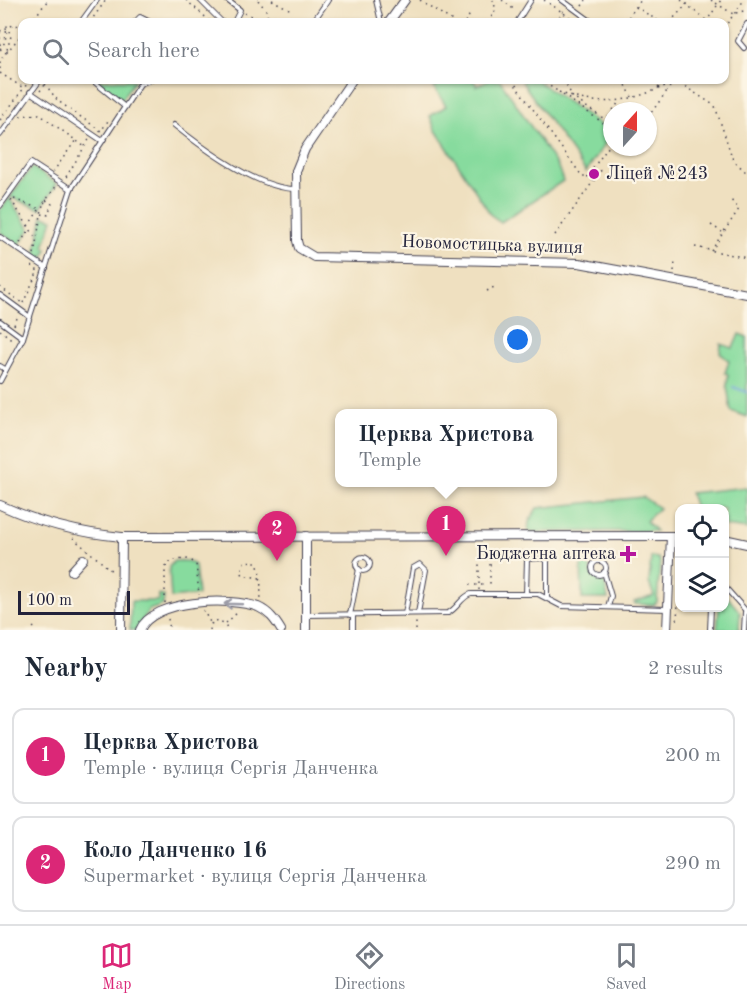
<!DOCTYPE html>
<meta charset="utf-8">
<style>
body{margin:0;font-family:"Old Standard TT",serif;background:#f2f2f3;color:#1f2937}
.controls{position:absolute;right:18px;bottom:18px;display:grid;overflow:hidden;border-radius:12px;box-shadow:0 2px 4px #0004}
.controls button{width:54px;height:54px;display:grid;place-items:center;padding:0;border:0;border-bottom:2px solid #e0e1e3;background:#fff;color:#1f2937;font:30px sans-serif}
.compass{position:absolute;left:603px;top:102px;width:54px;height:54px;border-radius:50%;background:#fff;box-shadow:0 2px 4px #0004;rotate:21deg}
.scale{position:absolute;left:18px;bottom:15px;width:112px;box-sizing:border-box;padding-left:6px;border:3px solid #22223b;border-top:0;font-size:16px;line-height:21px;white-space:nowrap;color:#22223b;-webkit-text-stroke:4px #fcf5e5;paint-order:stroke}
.you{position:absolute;left:518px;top:340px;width:21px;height:21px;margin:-15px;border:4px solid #fff;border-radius:50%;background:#1a73e8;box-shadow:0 0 0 9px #1a73e833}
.badge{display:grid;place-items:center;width:39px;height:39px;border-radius:50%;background:#db2777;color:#fff;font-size:20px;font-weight:700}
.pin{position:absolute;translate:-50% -50px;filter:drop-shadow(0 2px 3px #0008)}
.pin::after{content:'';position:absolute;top:32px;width:21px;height:18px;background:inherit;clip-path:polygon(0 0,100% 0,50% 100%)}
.popup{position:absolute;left:335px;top:409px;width:222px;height:78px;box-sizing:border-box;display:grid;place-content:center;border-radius:12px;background:#fff;filter:drop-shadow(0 2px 4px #0005);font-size:20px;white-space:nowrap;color:#747a83}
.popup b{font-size:22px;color:#1f2937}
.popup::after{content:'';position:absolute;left:50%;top:100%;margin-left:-12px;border:12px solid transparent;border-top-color:#fff}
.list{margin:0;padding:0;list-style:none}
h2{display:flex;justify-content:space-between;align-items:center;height:78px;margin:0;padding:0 24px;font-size:26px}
h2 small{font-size:20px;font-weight:400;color:#747a83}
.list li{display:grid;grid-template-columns:39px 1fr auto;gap:18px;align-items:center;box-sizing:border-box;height:96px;margin:0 12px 12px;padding:0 12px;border:2px solid #e0e1e3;border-radius:12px}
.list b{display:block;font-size:22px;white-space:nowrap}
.list p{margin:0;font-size:20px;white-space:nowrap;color:#747a83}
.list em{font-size:20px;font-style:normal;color:#747a83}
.icon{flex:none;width:33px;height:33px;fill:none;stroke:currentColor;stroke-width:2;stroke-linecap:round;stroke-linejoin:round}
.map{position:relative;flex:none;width:747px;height:630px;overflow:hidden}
.search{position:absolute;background:#fff;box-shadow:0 2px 4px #0004;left:18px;right:18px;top:18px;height:66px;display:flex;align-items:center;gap:15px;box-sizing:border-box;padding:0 21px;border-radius:12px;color:#747a83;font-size:22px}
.sheet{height:294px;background:#fff}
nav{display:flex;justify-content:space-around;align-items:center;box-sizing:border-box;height:84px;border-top:2px solid #e0e1e3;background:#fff;font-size:16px;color:#747a83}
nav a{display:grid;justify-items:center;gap:3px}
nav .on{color:#db2777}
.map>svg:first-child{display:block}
.green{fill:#87db9e;stroke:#547e6c;stroke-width:1.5}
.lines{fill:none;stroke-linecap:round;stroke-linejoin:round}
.stream{stroke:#74a2dc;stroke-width:2}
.lane-casing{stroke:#413e4f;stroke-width:6}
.street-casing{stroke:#413e4f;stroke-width:10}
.path{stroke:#413e4f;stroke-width:1.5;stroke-dasharray:1.5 4.5;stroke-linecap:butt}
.lane{stroke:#fff;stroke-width:4}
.street{stroke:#fff;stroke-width:8}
.oneway{stroke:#9c9ca7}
.poi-dot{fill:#b5179e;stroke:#fcf5e5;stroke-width:2}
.labels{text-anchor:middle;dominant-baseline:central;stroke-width:4.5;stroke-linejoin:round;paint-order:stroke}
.poi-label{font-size:18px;fill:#22223b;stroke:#fcf5e5;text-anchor:start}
.street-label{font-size:18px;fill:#22223b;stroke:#fcf5e5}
</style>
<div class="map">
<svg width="747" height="630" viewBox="0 0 747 630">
<rect width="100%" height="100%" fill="#fcf5e5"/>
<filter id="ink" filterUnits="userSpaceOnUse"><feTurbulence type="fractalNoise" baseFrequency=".0167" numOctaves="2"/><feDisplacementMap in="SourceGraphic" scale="12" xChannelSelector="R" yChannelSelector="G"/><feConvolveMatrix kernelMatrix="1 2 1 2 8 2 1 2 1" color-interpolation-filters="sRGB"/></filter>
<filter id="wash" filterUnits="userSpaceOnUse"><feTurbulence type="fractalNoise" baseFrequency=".008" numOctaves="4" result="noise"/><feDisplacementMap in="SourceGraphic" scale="24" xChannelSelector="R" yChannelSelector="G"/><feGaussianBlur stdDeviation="1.35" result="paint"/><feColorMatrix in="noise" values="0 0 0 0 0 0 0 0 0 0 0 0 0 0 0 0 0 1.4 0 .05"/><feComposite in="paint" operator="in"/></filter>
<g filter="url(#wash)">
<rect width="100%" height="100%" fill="#efe0c0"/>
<!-- green -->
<g class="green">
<path d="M 97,80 L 135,80 L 121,100 Z"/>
<path d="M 446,80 L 473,80 L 477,85 L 475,87 L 488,80 L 500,80 L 558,167 L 563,181 L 501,222 L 491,215 L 435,129 L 430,116 L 446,106 L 434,87 Z"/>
<path d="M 523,80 L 536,80 L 612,133 L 586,172 L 522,82 Z"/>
<path d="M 32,167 L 57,184 L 40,209 L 10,197 Z"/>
<path d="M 9,198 L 30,229 L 19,245 L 0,232 L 0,210 Z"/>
<path d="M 43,216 L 53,219 L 44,247 L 47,249 L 42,261 L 35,255 Z"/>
<path d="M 739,334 L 747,337 L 747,417 L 731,411 L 727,386 L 728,374 L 725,373 L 729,361 L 720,353 L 721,344 L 733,348 Z"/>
<path d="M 747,487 L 747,529 L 725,526 L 724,508 L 695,508 L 690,493 Z"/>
<path d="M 643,497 L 659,508 L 646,521 L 656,531 L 528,532 L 529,522 L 537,508 Z"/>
<path d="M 651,557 L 658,558 L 660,561 L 657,602 L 654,605 L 635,604 L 634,602 L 654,596 L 649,583 Z"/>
<path d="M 581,559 L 589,560 L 591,573 L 604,580 L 608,599 L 582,599 Z"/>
<path d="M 174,561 L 188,561 L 195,565 L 198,595 L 171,598 L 169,567 Z"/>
<path d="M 159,594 L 164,596 L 163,605 L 149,610 L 136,630 L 130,630 L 131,601 L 158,601 Z"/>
<path d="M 725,594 L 740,612 L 739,630 L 717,630 L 719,608 L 724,608 Z"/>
</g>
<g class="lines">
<!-- stream -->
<path class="stream" d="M 733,387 L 747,392"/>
</g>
</g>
<g filter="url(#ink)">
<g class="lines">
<!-- lane casing -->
<g class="lane-casing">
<g id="lane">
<path d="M 200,0 L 222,22"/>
<path d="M 227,0 L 240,10 L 234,22"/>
<path d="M 376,0 L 381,22"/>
<path d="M 562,0 L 592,22"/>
<path d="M 81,22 L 97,0"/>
<path d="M 135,22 L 140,17 L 150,22"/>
<path d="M 313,22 L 328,0"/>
<path d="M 517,22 L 531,0"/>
<path d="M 744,48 L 738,41 L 747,24"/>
<path d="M 92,80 L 125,107"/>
<path d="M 30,92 L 101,140"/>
<path d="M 174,125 C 204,149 256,188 295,189"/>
<path d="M 0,135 L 40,80"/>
<path d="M 0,206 L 31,163 L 71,189"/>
<path d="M 0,237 L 46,268"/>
<path d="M 0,295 L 30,317"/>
<path d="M 0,321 L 23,338"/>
<path d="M 0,366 L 5,369"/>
<path d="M 0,381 L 23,338 L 71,189 L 140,84 L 150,80"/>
<circle cx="363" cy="564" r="7"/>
<circle cx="599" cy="568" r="7"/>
<path d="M 604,572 L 611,596 L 608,607"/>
<path d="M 724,586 L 747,612"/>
<path d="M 526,594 L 527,559 L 543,558 L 547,561 L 547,598"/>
<path d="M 405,614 L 413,568 L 420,564 L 426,570 L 418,613"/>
<path d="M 306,615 L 448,613 C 458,608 461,597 471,594 L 538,594 L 561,606 L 668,609"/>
<path d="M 350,615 L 359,569"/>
<path d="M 353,615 L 353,630"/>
<path d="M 710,630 L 711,608"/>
<path d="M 744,630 L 745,612"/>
</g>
</g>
<!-- street casing -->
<g class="street-casing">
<g id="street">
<path d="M 389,22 L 405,0"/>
<path d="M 352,80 L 305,149 L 296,171 L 297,241 L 299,248 L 314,257 L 579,263 L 747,294"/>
<path d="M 0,505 C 39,523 79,533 122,537 L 680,536"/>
<path d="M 724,539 L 747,544"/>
<path d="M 72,571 L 83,559"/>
<path d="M 121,630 L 122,537"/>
<path d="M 140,630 C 153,599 230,597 258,607 C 269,612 275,620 281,630"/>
<path d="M 306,630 L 306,536"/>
<path d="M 667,630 L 671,536"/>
</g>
</g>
<!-- path -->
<g class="path">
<path d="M 186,0 L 211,22"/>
<path d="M 258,0 L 266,10 L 269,22"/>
<path d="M 272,0 L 293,11"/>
<path d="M 420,0 L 454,22"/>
<path d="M 502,0 L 516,11"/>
<path d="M 544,0 L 577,22"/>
<path d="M 681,0 L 707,21"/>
<path d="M 711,0 L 733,14"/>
<path d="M 582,6 L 586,0"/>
<path d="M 636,7 L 660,22"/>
<path d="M 244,13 L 266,22"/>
<path d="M 736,13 L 747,10"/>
<path d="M 31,22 L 48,0"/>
<path d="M 73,22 L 76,18"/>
<path d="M 90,22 L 106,0"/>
<path d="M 465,22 L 471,13"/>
<path d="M 488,22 L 496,10 L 493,0"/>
<path d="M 556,22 L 563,12 L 562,7"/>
<path d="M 625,22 L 641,0"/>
<path d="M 670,22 L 691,0"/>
<path d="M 706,22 L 721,0"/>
<path d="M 724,28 L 744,0"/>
<path d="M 0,31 L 13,25 L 22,26"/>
<path d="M 0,45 L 0,31"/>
<path d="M 0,49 L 5,42 L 7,26 L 11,36 L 6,53 L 22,34"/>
<path d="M 0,49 L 6,53 L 0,60 L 0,74"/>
<path d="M 0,73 L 25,89"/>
<path d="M 520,80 L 516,86 L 582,176 L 587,176"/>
<path d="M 540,80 L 559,92"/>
<path d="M 564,80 L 573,98 L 606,120 L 612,119"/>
<path d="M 627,80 L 625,83 L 632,97"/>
<path d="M 675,80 L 715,106 L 733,160 L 747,173"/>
<path d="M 45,84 L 58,101 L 101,131 L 110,118"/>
<path d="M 658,88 L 665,80"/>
<path d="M 40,91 L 49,80"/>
<path d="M 559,92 C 601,110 635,100 674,82"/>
<path d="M 563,95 L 612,129"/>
<path d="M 613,110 L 619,102"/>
<path d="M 20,116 L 39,114 L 85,147"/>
<path d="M 648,117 L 672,84"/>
<path d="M 0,120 L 30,80"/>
<path d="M 610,126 L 611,124 L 606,120 L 612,112"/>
<path d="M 53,172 L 76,140"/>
<path d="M 66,177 L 90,138"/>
<path d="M 593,181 L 587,176 L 612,142"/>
<path d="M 14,199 L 40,209"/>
<path d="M 11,200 L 36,238"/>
<path d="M 44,203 L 57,185"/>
<path d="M 42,214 L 47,216 L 52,204 L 46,200"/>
<path d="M 711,225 L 722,232"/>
<path d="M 28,226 L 41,207"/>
<path d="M 555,235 L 602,169"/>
<path d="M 20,243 L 30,229"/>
<path d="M 695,247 L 747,258"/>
<path d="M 711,251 L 739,209 L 729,198"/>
<path d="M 34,254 L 43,204"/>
<path d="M 674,271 L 675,262"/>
<path d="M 0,287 L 22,303"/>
<path d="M 487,291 L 494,287"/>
<path d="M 23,303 L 38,271 L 32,266"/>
<path d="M 14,325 L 18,316"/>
<path d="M 0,330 L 14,341"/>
<path d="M 271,530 L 272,516"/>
<path d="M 73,538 L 113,572"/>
<path d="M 490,558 L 490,587"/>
<path d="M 260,578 L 243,575 L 241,571 L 244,562 L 254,561 C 263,568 260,588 261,599"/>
<path d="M 469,585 L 485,585"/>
<path d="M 479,590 L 479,562"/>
<path d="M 165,603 L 165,568 L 172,560 L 189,559 L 196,564 L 199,595"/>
<path d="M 203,610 L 211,624"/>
<path d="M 168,619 L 170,630"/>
<path d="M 677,620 L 680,569"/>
<path d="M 226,623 L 238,612"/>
<path d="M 33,627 L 37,630"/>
<path d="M 210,630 L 211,624 L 218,620 L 225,624 L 228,630"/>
<path d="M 416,630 L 416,619"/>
</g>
<!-- lane -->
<use href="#lane" class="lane"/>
<!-- street -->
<use href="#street" class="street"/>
</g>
<!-- one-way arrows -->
<defs><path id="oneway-shaft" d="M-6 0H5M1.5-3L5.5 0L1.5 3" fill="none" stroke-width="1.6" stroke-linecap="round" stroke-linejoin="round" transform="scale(1.5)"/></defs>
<use class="oneway" href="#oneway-shaft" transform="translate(233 604) rotate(-178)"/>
</g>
<!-- markers -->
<g class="poi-dot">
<circle cx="594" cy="174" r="6"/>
<path d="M625 545h6v6h6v6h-6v6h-6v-6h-6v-6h6z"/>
</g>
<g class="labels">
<!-- poi labels -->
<g class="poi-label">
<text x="606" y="174">Ліцей №243</text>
<text x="616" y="554" text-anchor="end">Бюджетна аптека</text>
</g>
<!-- street labels -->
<g class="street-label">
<text transform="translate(492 245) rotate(2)">Новомостицька вулиця</text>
</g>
</g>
</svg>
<div class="controls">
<button><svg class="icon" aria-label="locate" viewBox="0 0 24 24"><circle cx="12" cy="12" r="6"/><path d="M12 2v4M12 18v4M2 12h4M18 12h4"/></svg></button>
<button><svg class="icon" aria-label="layers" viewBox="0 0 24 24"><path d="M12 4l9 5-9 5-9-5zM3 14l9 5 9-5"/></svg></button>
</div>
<svg class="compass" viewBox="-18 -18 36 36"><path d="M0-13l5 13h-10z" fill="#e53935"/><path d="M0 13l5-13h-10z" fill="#747a83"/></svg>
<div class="scale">100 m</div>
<div class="you"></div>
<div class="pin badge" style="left:446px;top:556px">1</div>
<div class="popup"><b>Церква Христова</b>Temple</div>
<div class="pin badge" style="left:277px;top:561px">2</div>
<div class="search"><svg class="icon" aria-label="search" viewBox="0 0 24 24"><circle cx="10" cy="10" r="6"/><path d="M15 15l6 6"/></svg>Search here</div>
</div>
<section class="sheet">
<h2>Nearby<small>2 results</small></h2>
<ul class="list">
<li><span class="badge">1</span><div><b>Церква Христова</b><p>Temple · вулиця Сергія Данченка</p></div><em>200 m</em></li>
<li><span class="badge">2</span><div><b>Коло Данченко 16</b><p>Supermarket · вулиця Сергія Данченка</p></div><em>290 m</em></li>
</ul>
</section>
<nav>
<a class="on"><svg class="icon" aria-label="map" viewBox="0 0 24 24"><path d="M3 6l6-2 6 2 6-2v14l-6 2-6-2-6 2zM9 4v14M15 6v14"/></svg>Map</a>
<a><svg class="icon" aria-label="directions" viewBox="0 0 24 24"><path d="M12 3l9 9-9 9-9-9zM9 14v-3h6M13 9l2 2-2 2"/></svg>Directions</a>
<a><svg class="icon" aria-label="saved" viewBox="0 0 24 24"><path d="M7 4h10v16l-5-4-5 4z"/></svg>Saved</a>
</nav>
